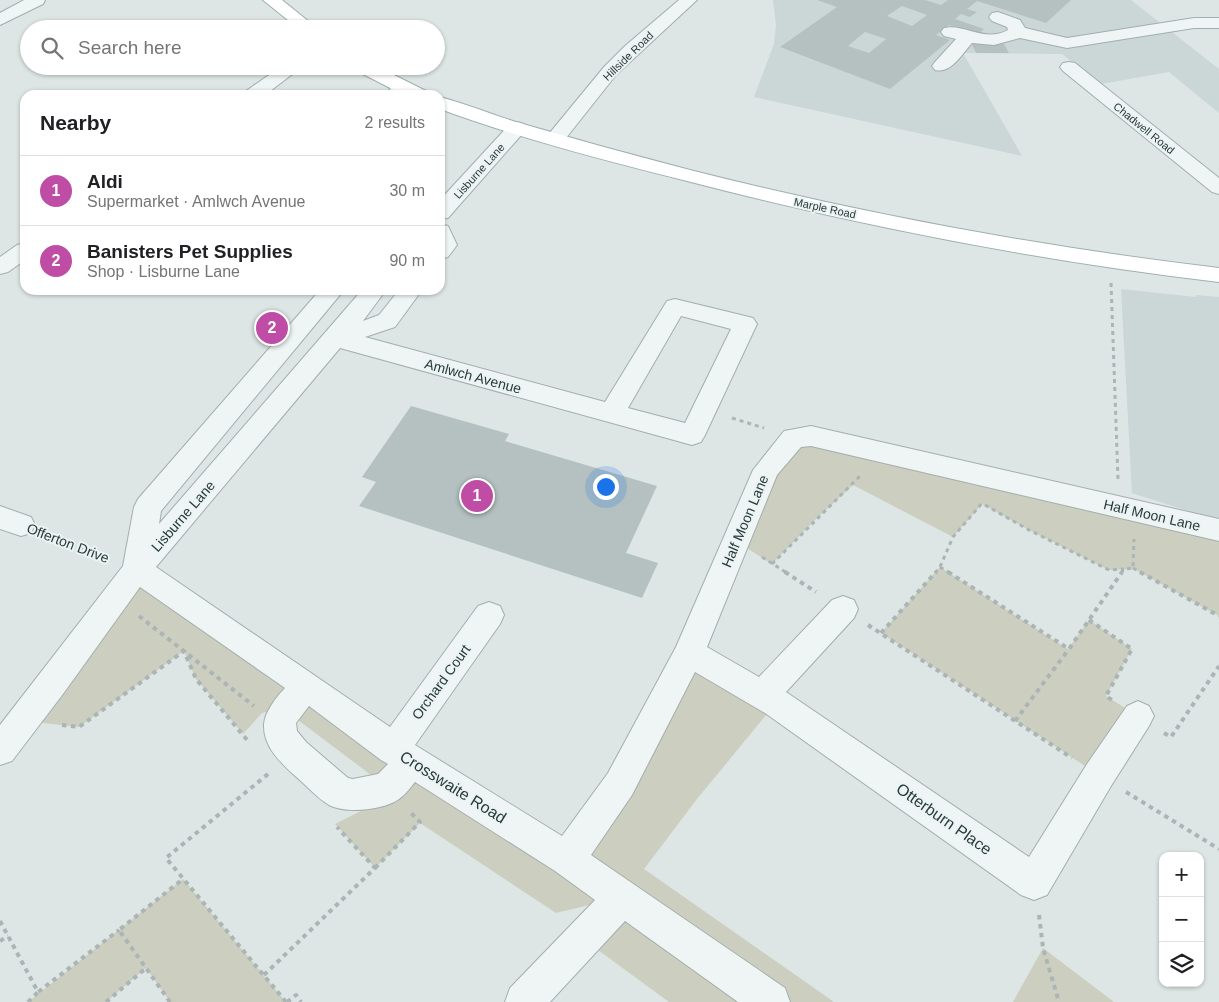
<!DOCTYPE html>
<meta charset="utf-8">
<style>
body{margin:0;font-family:Helvetica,sans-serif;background:#f2f2f2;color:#202124}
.controls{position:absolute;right:15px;bottom:15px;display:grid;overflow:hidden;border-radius:10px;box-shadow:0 1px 4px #0004}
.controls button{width:45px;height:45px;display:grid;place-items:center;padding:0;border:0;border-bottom:1px solid #e0e0e0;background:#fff;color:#202124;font:25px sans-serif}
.you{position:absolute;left:605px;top:486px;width:18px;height:18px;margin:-12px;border:4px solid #fff;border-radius:50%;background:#1a73e8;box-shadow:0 0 0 8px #1a73e833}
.badge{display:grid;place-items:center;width:32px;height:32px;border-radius:50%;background:#bf4da5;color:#fff;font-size:16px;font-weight:700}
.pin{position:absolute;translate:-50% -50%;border:2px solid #fff;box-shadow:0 1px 5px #0006}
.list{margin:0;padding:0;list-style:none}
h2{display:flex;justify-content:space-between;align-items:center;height:65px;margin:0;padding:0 20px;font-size:21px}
h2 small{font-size:16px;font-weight:400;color:#757577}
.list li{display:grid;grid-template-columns:32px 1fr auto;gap:15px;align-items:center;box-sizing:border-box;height:70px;padding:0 20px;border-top:1px solid #e0e0e0}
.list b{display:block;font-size:19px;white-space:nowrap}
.list p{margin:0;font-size:16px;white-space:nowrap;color:#757577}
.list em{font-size:16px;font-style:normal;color:#757577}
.icon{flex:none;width:28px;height:28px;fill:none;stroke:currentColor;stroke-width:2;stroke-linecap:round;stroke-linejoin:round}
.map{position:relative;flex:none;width:1219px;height:1002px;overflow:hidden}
.search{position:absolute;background:#fff;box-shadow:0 1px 4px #0004;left:20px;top:20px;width:425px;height:55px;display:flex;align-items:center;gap:12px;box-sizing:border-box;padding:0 18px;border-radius:28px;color:#757577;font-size:19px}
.panel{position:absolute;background:#fff;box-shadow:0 1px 4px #0004;left:20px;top:90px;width:425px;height:205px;border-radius:15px}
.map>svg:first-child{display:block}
.built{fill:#cbd6d6}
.green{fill:#cccebf}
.building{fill:#b5c1c1;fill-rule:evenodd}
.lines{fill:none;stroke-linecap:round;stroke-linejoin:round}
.minor-casing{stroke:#a3aeae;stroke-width:2}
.major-casing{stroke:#9eb0af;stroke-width:2}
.path-far1{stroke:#abb5b5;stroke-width:3;stroke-dasharray:4 4;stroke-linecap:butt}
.path{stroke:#abb5b5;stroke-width:4;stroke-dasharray:4.5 4.5;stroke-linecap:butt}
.minor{fill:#eff4f4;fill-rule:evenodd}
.major{fill:#fff;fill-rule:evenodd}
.labels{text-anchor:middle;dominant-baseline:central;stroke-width:4;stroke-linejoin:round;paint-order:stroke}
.far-street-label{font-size:11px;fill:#283a3a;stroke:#ecf3f3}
.street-label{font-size:14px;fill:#283a3a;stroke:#ecf3f3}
.near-street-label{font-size:16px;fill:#283a3a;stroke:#ecf3f3}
</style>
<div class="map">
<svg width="1219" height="1002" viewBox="0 0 1219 1002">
<rect width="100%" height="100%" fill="#dde5e5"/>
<!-- built -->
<g class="built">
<path d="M 773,0 L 1131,0 L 1219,69 L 1219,113 L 1169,72 L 1101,84 L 1062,54 L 963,53 L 1022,156 L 754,97 L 774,44 L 776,25 Z"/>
<path d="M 1121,289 L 1196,297 L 1196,295 L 1219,297 L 1219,519 L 1194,513 L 1132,493 Z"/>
</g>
<!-- green -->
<g class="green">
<path d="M 793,438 L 1219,530 L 1219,616 L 1134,569 L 1109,570 L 1029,530 L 982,504 L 953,537 L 853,485 L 816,519 L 772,564 L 736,541 Z"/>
<path d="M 940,567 L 1068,649 L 1089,620 L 1132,649 L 1106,696 L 1138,716 L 1099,775 L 881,633 Z"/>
<path d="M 137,569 L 567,859 L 689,653 L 776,703 L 697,799 L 644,869 L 834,1002 L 669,1002 L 583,939 L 622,897 L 556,913 L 420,823 L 375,868 L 335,824 L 377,803 L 387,787 L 294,717 L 288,707 L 262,713 L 243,734 L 196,679 L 184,651 L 79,727 L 26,721 Z"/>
<path d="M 183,879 L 286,1002 L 170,1002 L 146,968 L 106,1002 L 28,1002 Z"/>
<path d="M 1043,948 L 1114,1002 L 1013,1002 Z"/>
</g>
<!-- building -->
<g class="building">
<path d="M 817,0 L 925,0 L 941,5 L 948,0 L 1071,0 L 1046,23 L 977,1 L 967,9 L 977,12 L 970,17 L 961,14 L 955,19 L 984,29 L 977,35 L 949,25 L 936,35 L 950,40 L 890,89 L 780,47 L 837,7 ZM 902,6 L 927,15 L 912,26 L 887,16 ZM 865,32 L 886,39 L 869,53 L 848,46 Z"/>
<path d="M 972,44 L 1004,44 L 1009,53 L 976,53 Z"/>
<path d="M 411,406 L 509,434 L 505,441 L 657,486 L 626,553 L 658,563 L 642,598 L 359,506 L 376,482 L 362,477 Z"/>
</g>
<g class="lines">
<!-- minor casing -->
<g class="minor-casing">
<g id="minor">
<path d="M 24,0 L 45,0 L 43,4 L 0,25 L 0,13 Z"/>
<path d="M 679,0 L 697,0 L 616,75 L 562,143 L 555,145 L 548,143 L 545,139 L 548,135 L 604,67 L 625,46 Z"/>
<path d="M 998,12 L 1020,20 L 1025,28 L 1067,38 L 1194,18 L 1219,18 L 1219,28 L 1194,28 L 1067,48 L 1020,38 L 994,45 L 972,43 C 962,54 951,74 935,70 L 932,66 L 935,62 L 956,39 L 944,36 L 941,32 L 944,28 C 964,23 985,43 1008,30 L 1007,27 L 992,21 L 989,17 L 992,13 Z"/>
<path d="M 1069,62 L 1075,63 L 1219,178 L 1219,194 L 1212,192 L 1063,71 L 1060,67 L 1063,63 Z"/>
<path d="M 282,66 L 303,66 L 265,95 L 244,95 L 246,91 Z"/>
<path d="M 402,81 L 409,83 L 411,87 L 405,95 L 385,95 L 395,83 Z"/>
<path d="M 517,122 L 524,124 L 527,128 L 524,132 L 448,218 L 440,219 L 440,200 L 510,124 Z"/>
<path d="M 440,224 L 448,226 L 457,245 L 448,257 L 440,259 Z"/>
<path d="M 25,243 L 25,260 L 8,272 L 0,274 L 0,257 L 17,245 Z"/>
<path d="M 320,290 L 344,290 L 161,511 L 159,524 L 362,290 L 386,290 L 363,321 L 379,315 L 399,290 L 422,290 L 395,327 L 365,337 L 605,402 L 667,301 L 675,299 L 745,316 L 753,318 L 757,324 L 705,435 L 701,442 L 692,445 L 340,348 L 156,567 L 390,727 L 478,606 L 489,602 L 500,606 L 504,615 L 500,624 L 415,745 L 562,836 L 608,773 L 676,647 L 753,470 L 784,431 L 811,426 L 1219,519 L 1219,541 L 811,446 L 801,447 L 777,475 L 707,647 L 759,677 L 832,600 L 843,596 L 854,600 L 858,609 L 854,618 L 786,692 L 1029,857 L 1087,764 L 1127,706 L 1138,701 L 1149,706 L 1154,716 L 1149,726 L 1111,786 L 1047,895 L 1034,900 L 1021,895 L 765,713 L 695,672 L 632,795 L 591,855 L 785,988 L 790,1002 L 738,1002 L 625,921 L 550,1002 L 505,1002 L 510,988 L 595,900 L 555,871 L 415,782 C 410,788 405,795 399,799 C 384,810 346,814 329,805 C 317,798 305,784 294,775 C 279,761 263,746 264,724 C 265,712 276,697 285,688 L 140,587 L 63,694 L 12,761 L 0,765 L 0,725 L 123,566 L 134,507 L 138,499 ZM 681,316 L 731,329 L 685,423 L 628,408 ZM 309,706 L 381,760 L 388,764 L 378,774 L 353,779 L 348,778 L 306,742 L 297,731 L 296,723 Z"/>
<path d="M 0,506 L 31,517 L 35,525 L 31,533 L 21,536 L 0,529 Z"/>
</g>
</g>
<!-- major casing -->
<g class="major-casing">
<g id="major">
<path d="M 263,0 L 282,0 L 318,29 L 299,29 Z"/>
<path d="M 352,66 L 376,66 L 426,91 L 428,95 L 404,95 L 355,70 Z"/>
<path d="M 440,97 C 466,104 491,114 516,122 C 574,139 632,155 690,170 C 864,214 1041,247 1219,268 L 1219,282 C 1041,261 864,227 691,182 C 607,161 522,139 440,109 Z"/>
</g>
</g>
<!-- path-far1 -->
<g class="path-far1">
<path d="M 1111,283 L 1118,479"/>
<path d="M 732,418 L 764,428"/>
<path d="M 985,505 L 1029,530 L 1109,570 L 1124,569"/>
<path d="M 49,536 L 108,558"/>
<path d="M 762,557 L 787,573"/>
<path d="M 772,564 L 860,476"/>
<path d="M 940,567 L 950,573"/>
<path d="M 1133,568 L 1142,573"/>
<path d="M 935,573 L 940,567 L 953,537 L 983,502"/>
<path d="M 1121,573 L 1124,569 L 1133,568 L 1134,539"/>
</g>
<!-- path -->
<g class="path">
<path d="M 785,572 L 816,592"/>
<path d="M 948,572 L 1069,649 L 1122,572"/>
<path d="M 1140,572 L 1219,616"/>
<path d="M 139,616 L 254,706"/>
<path d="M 1089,620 L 1132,649 L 1106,696 L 1112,700"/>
<path d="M 868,625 L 1072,758"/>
<path d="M 881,633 L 936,572"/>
<path d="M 1015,721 L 1069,649"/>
<path d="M 62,725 L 79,727 L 184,651 L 196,679 L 248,741"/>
<path d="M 1164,733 L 1171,737 L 1219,666"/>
<path d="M 268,774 L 166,858 L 286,1002"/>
<path d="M 1126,792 L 1219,849"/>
<path d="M 375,868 L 420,822 L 409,811"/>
<path d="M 1039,915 L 1043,948 L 1059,1002"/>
<path d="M 0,921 L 38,992 L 119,930"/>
<path d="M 0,941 L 8,936"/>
<path d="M 264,975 L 375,868 L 337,827"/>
<path d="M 28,1002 L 38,992"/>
<path d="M 106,1002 L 146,968"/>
<path d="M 170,1002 L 119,930 L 183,879"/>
<path d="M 287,1002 L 296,995 L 301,1002"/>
</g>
<!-- minor -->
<use href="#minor" class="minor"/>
<!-- major -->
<use href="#major" class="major"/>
</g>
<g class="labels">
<!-- far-street labels -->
<g class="far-street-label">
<text transform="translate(628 56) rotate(-44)">Hillside Road</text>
<text transform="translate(1144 128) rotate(39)">Chadwell Road</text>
<text transform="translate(479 171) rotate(-48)">Lisburne Lane</text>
<text transform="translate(825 208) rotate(12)">Marple Road</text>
</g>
<!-- street labels -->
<g class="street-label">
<text transform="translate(473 376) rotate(15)">Amlwch Avenue</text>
<text transform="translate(1152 515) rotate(13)">Half Moon Lane</text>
<text transform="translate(183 516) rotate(-49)">Lisburne Lane</text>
<text transform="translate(745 521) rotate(-67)">Half Moon Lane</text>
<text transform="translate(68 543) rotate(21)">Offerton Drive</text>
<text transform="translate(441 682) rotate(-54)">Orchard Court</text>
</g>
<!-- near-street labels -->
<g class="near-street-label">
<text transform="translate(453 787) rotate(32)">Crosswaite Road</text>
<text transform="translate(944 819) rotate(35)">Otterburn Place</text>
</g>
</g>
</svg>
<div class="controls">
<button>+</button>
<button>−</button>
<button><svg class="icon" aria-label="layers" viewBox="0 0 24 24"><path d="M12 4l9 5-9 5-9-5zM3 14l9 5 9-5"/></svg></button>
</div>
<div class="you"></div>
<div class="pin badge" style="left:477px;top:496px">1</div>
<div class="pin badge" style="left:272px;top:328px">2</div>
<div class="search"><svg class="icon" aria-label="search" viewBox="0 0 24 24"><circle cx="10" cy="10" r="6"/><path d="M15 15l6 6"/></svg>Search here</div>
<section class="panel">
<h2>Nearby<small>2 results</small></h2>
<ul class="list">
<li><span class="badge">1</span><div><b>Aldi</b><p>Supermarket · Amlwch Avenue</p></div><em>30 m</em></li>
<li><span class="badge">2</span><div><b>Banisters Pet Supplies</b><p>Shop · Lisburne Lane</p></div><em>90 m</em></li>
</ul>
</section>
</div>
